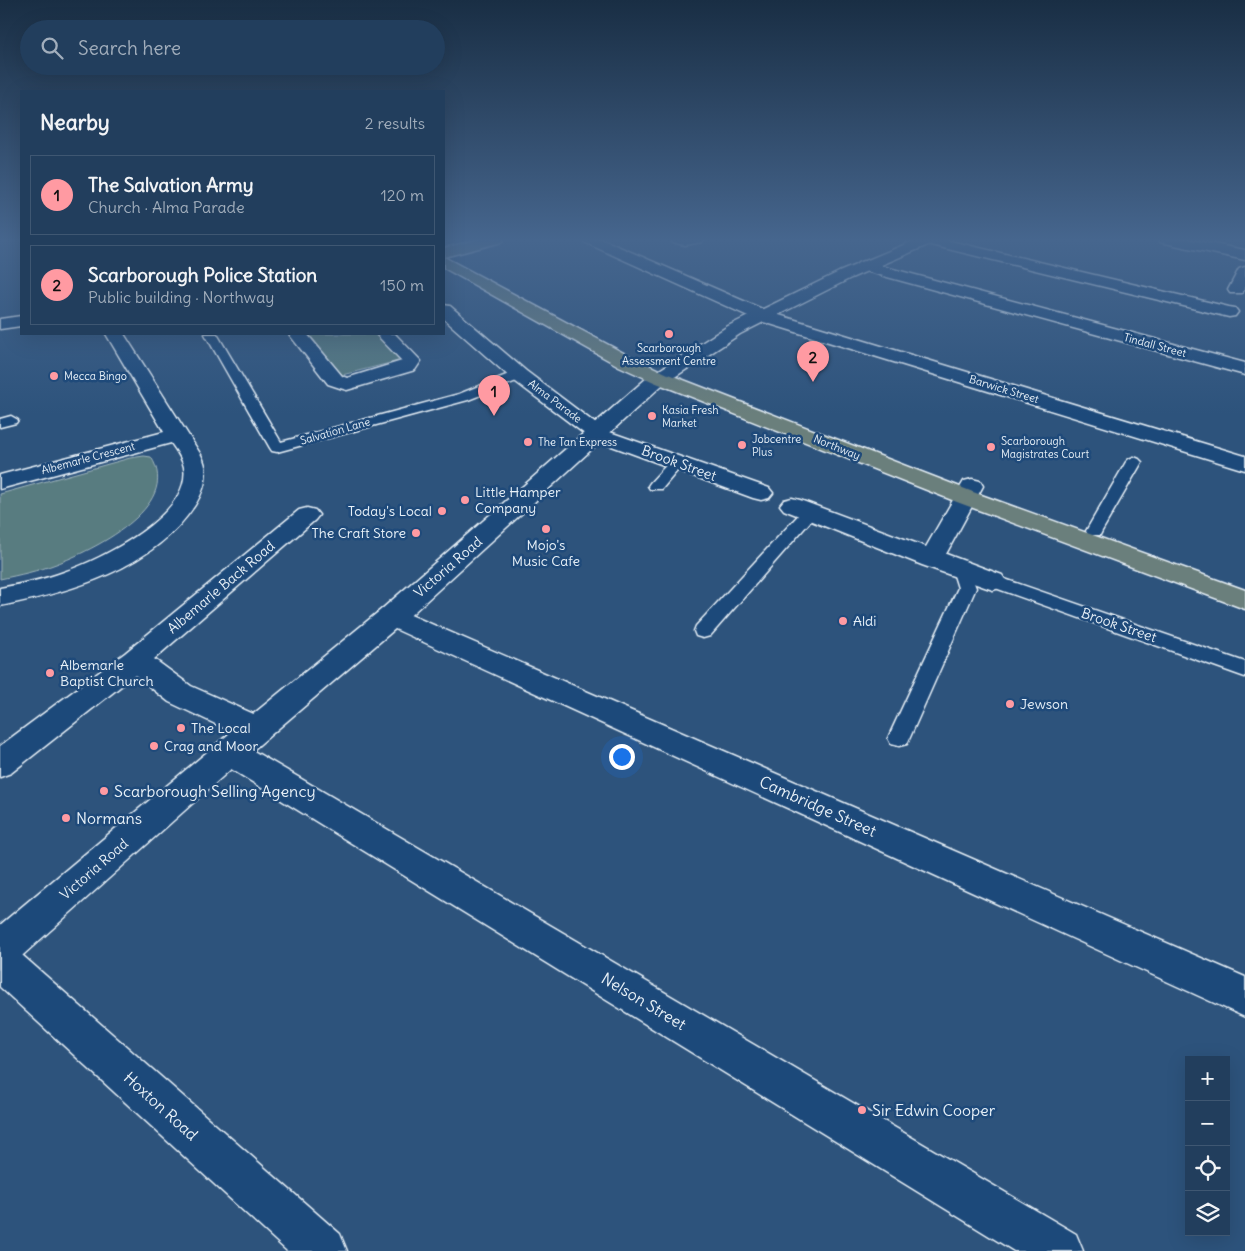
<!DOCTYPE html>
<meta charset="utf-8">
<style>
body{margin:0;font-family:Delius,sans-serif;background:#2e4966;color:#f1f3f6}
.controls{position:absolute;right:15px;bottom:15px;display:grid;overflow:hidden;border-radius:0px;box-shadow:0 5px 20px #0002}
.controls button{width:45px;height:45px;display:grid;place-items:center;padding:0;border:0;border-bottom:1px solid #3f5772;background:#223e5d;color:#f1f3f6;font:25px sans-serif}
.you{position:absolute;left:621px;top:756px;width:18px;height:18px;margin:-12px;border:4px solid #fff;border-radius:50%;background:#1a73e8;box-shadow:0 0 0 8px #1a73e833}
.badge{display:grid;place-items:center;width:32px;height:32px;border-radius:50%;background:#ff9aa2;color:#111;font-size:16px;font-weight:700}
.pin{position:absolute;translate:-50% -41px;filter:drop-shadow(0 1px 2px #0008)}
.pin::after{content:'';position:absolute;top:26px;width:18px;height:15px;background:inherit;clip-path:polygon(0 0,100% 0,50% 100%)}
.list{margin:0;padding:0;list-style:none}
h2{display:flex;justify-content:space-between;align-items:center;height:65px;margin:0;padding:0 20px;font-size:21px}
h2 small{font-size:16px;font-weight:400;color:#a2aebc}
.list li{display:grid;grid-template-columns:32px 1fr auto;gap:15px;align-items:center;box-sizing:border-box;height:80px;margin:0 10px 10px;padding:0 10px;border:1px solid #3f5772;border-radius:0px}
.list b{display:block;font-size:19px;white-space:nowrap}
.list p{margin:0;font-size:16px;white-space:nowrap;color:#a2aebc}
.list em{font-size:16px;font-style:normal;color:#a2aebc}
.icon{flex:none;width:28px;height:28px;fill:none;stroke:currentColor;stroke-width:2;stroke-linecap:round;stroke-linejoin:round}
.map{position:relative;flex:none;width:1245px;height:1251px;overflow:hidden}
.search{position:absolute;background:#223e5d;box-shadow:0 5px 20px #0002;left:20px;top:20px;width:425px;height:55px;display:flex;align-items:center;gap:12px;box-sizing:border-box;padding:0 18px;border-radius:28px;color:#a2aebc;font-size:19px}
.panel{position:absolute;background:#223e5d;box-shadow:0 5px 20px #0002;left:20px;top:90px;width:425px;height:245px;border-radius:0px}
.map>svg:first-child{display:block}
.green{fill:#597b80;stroke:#a0b6bc}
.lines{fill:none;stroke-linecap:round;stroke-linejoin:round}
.service-casing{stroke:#e8f1f8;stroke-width:3}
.pedestrian-casing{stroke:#e8f1f8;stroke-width:3}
.minor-casing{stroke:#e8f1f8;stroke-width:3}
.secondary-casing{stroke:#e8f1f8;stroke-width:3}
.primary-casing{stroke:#e8f1f8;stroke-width:3}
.trunk-casing{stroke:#e8f1f8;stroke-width:3}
.service{fill:#1f4a7a;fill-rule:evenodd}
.pedestrian{fill:#1f4a7a;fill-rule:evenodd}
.minor{fill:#1f4a7a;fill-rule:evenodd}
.secondary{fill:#1f4a7a;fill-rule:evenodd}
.primary{fill:#6b7f7c;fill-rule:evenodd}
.trunk{fill:#6b7f7c;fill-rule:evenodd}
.poi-dot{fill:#ff9aa2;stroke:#1f4a7a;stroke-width:2}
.labels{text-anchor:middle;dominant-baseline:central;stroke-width:5;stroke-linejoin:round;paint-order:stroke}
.far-street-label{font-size:11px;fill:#e8f1f8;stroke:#1f4a7a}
.far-poi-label{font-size:11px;fill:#e8f1f8;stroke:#1f4a7a;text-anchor:start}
.street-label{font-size:14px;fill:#e8f1f8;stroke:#1f4a7a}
.poi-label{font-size:14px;fill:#e8f1f8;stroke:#1f4a7a;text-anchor:start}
.near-poi-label{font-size:16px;fill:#e8f1f8;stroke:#1f4a7a;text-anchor:start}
.near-street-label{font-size:16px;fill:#e8f1f8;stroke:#1f4a7a}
</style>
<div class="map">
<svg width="1245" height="1251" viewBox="0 0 1245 1251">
<rect width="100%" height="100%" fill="#2d537c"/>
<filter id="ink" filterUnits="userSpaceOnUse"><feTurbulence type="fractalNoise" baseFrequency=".02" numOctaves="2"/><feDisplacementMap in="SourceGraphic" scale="10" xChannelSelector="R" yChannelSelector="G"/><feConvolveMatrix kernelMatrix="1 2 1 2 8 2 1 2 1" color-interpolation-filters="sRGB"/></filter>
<g filter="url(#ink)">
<!-- green -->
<g class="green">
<path d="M 309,334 L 378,334 L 402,360 L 342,375 Z"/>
<path d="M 144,456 L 151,457 C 183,507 91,551 56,564 C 38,571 19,575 0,579 L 0,494 L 130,458 Z"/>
</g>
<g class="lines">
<!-- service casing -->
<g class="service-casing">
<g id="service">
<path d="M 205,334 L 217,334 L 281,442 L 459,394 L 514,372 L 519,371 L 526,375 L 524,378 L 468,400 L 277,452 L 272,451 L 270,448 Z"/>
<path d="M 11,416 L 18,420 L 16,423 L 0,427 L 0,419 Z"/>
<path d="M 677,457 L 682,459 L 685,462 L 682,465 L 662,489 L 650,489 L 648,486 L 650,483 L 672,459 Z"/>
<path d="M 1134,457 L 1139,459 L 1142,462 L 1102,531 L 1100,535 L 1088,535 L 1086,531 L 1126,462 L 1129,459 Z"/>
<path d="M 810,507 L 816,509 L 818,512 L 816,515 L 710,636 L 703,638 L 696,636 L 694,631 L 696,626 L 804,509 Z"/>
<path d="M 961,563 L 967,565 L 976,588 L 907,744 L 899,746 L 891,744 L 888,738 L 958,588 L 952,569 L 955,565 Z"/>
<path d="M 993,575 L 1245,662 L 1245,677 L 987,585 L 984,581 L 987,577 Z"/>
</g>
</g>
<!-- pedestrian casing -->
<g class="pedestrian-casing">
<path id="pedestrian" d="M 21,316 L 21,326 L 0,329 L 0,319 Z"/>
</g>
<!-- minor casing -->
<g class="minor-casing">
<g id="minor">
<path d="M 582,239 L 601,239 L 769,312 L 1245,456 L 1245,470 L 757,320 L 584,242 Z"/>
<path d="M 670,239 L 704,239 L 702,242 L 685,245 L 672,242 Z"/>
<path d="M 921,239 L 942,239 L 1229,307 L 1235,308 L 1238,312 L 1235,316 L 1229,317 L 923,243 Z"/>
<path d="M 1158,239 L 1187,239 L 1245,250 L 1245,260 L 1165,243 L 1160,242 Z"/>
<path d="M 863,261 L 1245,363 L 1245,375 L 858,269 L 855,266 L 858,263 Z"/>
<path d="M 1245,267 L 1245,288 L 1242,293 L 1230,293 L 1228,290 L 1239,269 Z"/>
<path d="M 444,305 L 450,306 L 526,371 L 604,430 L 769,488 L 773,493 L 769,498 L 761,500 L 753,498 L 590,438 L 512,379 L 444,319 Z"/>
<path d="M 106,334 L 124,334 L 201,455 C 210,472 205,489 195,505 C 153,569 71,592 0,606 L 0,588 C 22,584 43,580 64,572 C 100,560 192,515 184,467 C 182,458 176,450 171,443 L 0,489 L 0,475 L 164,432 Z"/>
<path d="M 289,334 L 307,334 L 342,376 L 347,378 L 402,361 L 376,334 L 395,334 L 421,361 L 415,370 L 347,390 L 340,388 L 328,384 Z"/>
<path d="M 972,479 L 980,481 L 983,486 L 946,554 L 1002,575 L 1006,581 L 1002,587 L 993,590 L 922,565 L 784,510 L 780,505 L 784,500 L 792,498 L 800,500 L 926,547 L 961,486 L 964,481 Z"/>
<path d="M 307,508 L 315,510 L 319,515 L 315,520 L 154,659 L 191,686 L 267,720 L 271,729 L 267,738 L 256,741 L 245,738 L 169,702 L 135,675 L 11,773 L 0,777 L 0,746 L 125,653 L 299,510 Z"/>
<path d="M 392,607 L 1245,977 L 1245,1017 L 382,623 L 378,616 L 382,609 Z"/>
<path d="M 229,739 L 240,743 L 1076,1234 L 1083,1251 L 1014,1251 L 218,761 L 213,752 L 218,743 Z"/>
<path d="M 0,942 L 14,948 L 340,1234 L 347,1251 L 287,1251 L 0,987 Z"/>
</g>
</g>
<!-- secondary casing -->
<g class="secondary-casing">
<path id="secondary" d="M 918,239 L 937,239 L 935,242 L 851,278 L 740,334 L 661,386 L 402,623 L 240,761 L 14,963 L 0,969 L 0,925 L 218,743 L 382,609 L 647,378 L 728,326 L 839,272 Z"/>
</g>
<!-- primary casing -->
<g class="primary-casing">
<path id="primary" d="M 444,257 L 633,358 L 668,374 L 973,492 L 1245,590 L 1245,609 L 957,502 L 654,382 L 619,366 L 444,268 Z"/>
</g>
<!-- trunk casing -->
<g class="trunk-casing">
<path id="trunk" d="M 480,239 L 504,239 L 502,242 L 444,257 L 444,248 Z"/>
</g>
<!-- service -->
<use href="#service" class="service"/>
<!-- pedestrian -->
<use href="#pedestrian" class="pedestrian"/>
<!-- minor -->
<use href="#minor" class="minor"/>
<!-- secondary -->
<use href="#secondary" class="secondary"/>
<!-- primary -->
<use href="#primary" class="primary"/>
<!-- trunk -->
<use href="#trunk" class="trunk"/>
</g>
</g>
<!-- sky -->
<linearGradient id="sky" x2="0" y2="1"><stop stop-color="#192e44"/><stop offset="0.58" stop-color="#46668e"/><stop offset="1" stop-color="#46668e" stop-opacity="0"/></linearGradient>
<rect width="1245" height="414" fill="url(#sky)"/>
<!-- markers -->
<g class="poi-dot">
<circle cx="669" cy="334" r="5"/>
<circle cx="54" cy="376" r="5"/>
<circle cx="652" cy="416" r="5"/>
<circle cx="528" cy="442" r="5"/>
<circle cx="742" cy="445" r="5"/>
<circle cx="991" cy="447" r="5"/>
<circle cx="465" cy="500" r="5"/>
<circle cx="442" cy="511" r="5"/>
<circle cx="546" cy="529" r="5"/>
<circle cx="416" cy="533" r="5"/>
<circle cx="843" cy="621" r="5"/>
<circle cx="50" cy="673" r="5"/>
<circle cx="1010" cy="704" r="5"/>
<circle cx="181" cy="728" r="5"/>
<circle cx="154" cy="746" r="5"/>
<circle cx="104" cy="791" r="5"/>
<circle cx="66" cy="818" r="5"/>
<circle cx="862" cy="1110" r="5"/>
</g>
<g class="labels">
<!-- far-street labels -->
<g class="far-street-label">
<text transform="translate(1155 345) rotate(15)">Tindall Street</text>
<text transform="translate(1004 389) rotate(17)">Barwick Street</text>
<text transform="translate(555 401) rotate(37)">Alma Parade</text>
<text transform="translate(335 431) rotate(-16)">Salvation Lane</text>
<text transform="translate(837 447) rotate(22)">Northway</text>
<text transform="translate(88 458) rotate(-15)">Albemarle Crescent</text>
</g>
<!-- far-poi labels -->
<g class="far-poi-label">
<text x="669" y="348" text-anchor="middle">Scarborough<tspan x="669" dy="13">Assessment Centre</tspan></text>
<text x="64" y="376">Mecca Bingo</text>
<text x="662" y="410">Kasia Fresh<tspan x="662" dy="13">Market</tspan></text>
<text x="752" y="439">Jobcentre<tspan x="752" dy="13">Plus</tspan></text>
<text x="1001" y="441">Scarborough<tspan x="1001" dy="13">Magistrates Court</tspan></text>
<text x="538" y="442">The Tan Express</text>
</g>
<!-- street labels -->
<g class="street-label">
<text transform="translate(679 463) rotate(20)">Brook Street</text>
<text transform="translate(448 567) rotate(-41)">Victoria Road</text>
<text transform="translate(221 587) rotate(-40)">Albemarle Back Road</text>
<text transform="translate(1119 625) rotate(19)">Brook Street</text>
<text transform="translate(94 869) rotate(-41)">Victoria Road</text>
</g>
<!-- poi labels -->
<g class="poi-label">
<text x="475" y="492">Little Hamper<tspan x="475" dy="16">Company</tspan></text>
<text x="432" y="511" text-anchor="end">Today's Local</text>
<text x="406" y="533" text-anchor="end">The Craft Store</text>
<text x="546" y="545" text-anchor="middle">Mojo's<tspan x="546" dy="16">Music Cafe</tspan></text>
<text x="853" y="621">Aldi</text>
<text x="60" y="665">Albemarle<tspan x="60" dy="16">Baptist Church</tspan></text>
<text x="1020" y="704">Jewson</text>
<text x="191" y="728">The Local</text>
<text x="164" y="746">Crag and Moor</text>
</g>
<!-- near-poi labels -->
<g class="near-poi-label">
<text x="114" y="791">Scarborough Selling Agency</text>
<text x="76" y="818">Normans</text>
<text x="872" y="1110">Sir Edwin Cooper</text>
</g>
<!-- near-street labels -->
<g class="near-street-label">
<text transform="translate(818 806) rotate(24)">Cambridge Street</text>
<text transform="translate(644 1001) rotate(31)">Nelson Street</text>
<text transform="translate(161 1106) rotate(42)">Hoxton Road</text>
</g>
</g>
</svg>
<div class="controls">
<button>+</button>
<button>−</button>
<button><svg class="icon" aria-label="locate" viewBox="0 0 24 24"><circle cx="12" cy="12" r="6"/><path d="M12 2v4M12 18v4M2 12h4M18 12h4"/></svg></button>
<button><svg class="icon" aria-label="layers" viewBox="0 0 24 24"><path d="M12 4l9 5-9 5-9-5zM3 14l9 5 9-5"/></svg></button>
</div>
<div class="you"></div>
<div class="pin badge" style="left:494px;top:416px">1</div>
<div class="pin badge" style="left:813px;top:382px">2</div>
<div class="search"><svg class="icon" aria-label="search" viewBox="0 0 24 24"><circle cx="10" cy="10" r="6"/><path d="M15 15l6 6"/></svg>Search here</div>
<section class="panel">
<h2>Nearby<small>2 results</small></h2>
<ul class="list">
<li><span class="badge">1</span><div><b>The Salvation Army</b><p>Church · Alma Parade</p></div><em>120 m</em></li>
<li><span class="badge">2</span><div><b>Scarborough Police Station</b><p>Public building · Northway</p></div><em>150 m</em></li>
</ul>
</section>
</div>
